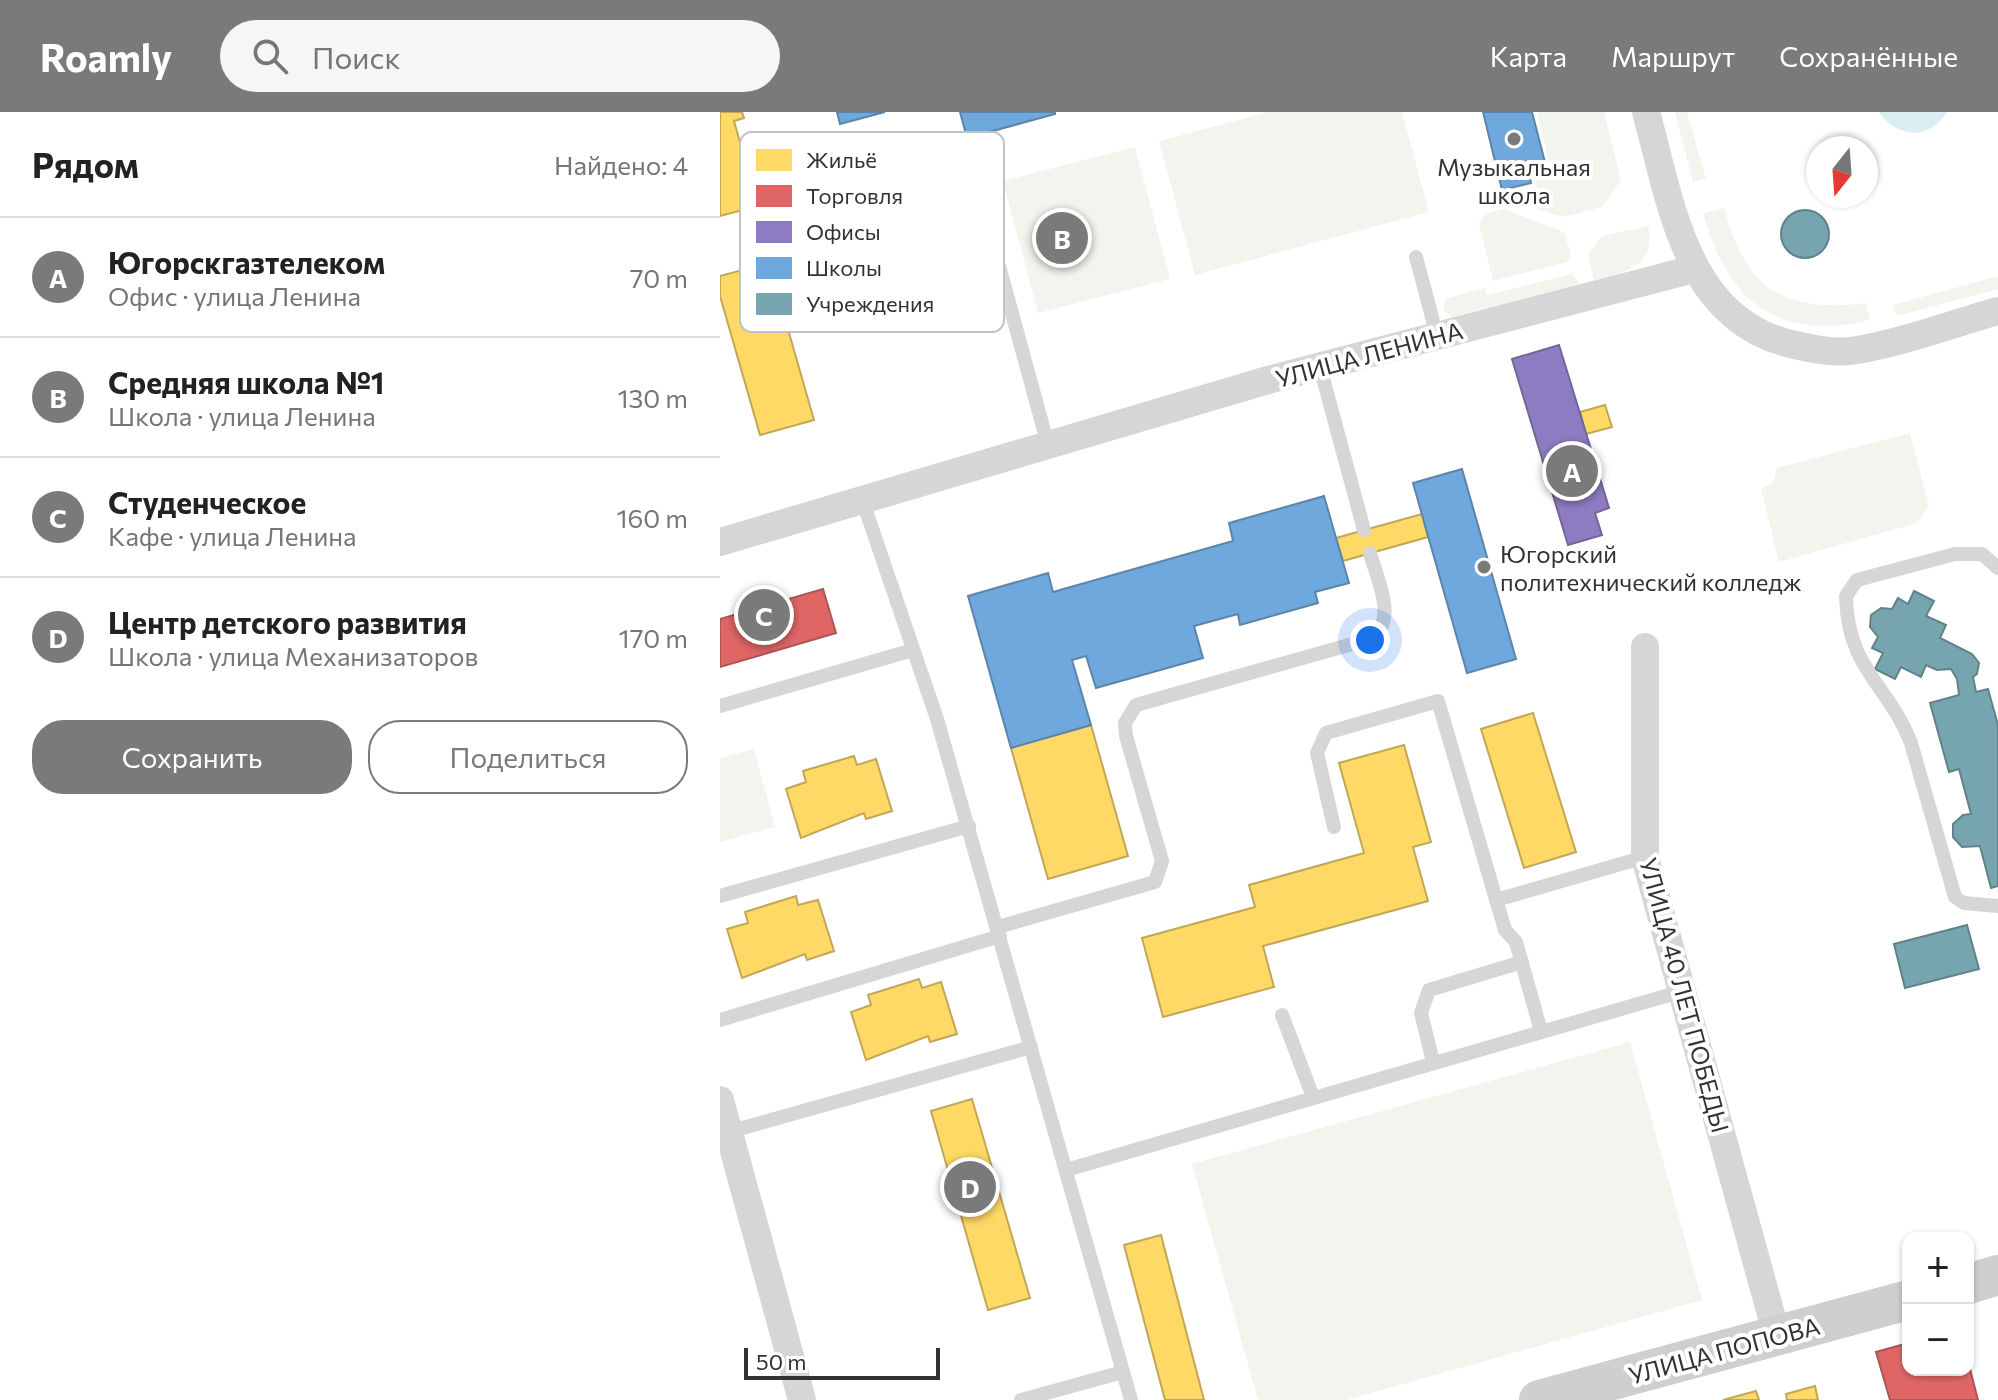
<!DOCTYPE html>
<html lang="ru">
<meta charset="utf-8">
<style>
body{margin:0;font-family:Commissioner,sans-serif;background:#f6f6f6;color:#222}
.controls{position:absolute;right:24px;bottom:24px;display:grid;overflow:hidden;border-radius:16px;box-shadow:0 2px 6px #0004}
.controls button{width:72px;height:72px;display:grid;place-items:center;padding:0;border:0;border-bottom:2px solid #e0e0e0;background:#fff;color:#222;font:40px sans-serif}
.compass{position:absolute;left:1086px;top:24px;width:72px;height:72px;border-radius:50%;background:#fff;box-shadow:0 2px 6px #0004;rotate:197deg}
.scale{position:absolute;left:24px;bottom:20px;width:196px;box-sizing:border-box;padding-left:8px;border:4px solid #323232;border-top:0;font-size:22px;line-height:28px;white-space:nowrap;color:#323232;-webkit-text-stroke:6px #fff;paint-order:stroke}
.you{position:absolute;left:650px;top:528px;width:28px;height:28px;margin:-20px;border:6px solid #fff;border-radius:50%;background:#1a73e8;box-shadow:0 0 0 12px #1a73e833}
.badge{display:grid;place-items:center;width:52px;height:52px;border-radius:50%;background:#7a7a7a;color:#fff;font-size:26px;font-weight:700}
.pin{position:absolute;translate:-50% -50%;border:4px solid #fff;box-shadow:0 2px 8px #0006}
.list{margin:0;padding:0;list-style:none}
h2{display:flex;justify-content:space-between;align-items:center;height:104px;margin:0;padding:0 32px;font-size:34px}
h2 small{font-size:26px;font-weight:400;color:#767676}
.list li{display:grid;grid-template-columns:52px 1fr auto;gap:24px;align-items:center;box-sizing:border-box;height:120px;padding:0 32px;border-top:2px solid #e0e0e0}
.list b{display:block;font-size:30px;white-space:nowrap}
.list p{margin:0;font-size:26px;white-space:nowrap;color:#767676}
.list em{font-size:26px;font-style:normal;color:#767676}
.actions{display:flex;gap:16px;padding:24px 32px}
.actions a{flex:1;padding:18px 0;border:2px solid #7a7a7a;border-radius:32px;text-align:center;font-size:28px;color:#7a7a7a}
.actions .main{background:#7a7a7a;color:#fff}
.icon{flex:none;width:44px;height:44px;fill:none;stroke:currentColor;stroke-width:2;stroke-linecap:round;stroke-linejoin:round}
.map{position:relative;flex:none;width:1278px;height:1288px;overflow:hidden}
header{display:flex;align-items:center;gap:48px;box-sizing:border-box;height:112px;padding:0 40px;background:#7a7a7a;color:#fff}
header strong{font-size:38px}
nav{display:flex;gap:44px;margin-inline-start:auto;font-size:28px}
.search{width:560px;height:72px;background:#f6f6f6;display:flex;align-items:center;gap:20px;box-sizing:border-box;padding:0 28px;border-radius:44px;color:#767676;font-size:30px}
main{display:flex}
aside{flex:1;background:#fff}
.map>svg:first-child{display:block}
.green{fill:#f2f5ed}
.water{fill:#daeef2}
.homes{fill:#ffd966;stroke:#c2a756;stroke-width:2}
.shops{fill:#e06666;stroke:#ac5656;stroke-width:2}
.offices{fill:#8e7cc3;stroke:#726698;stroke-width:2}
.schools{fill:#6fa8dc;stroke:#5d85a9;stroke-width:2}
.public{fill:#76a5af;stroke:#62828a;stroke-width:2}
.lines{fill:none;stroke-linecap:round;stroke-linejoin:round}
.lane{stroke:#d6d6d6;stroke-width:14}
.street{stroke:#d6d6d6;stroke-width:28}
.secondary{stroke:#cfcfcf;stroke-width:40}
.poi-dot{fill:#7a7a7a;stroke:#fff;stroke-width:3}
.labels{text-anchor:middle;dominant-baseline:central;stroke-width:8;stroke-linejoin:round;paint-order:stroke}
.poi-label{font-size:24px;fill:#323232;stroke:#fff}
.street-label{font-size:24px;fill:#323232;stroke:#fff}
.key{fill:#fff;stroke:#c2c2c2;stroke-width:2}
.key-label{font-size:22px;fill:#323232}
</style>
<header>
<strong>Roamly</strong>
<div class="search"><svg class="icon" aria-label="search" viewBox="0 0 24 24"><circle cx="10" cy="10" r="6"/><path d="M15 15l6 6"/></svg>Поиск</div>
<nav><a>Карта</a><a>Маршрут</a><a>Сохранённые</a></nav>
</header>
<main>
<aside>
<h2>Рядом<small>Найдено: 4</small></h2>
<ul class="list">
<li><span class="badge">A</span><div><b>Югорскгазтелеком</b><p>Офис · улица Ленина</p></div><em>70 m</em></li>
<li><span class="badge">B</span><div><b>Средняя школа №1</b><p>Школа · улица Ленина</p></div><em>130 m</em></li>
<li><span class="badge">C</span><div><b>Студенческое</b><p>Кафе · улица Ленина</p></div><em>160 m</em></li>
<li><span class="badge">D</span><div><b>Центр детского развития</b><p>Школа · улица Механизаторов</p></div><em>170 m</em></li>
</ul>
<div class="actions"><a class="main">Сохранить</a><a>Поделиться</a></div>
</aside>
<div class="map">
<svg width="1278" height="1288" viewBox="0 0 1278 1288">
<rect width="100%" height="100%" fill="#fff"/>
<!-- green -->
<g class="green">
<path d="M 549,0 L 682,0 L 709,100 L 475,163 L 439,29 Z"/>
<path d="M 817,0 L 884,0 L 901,68 L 882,95 L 843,105 L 811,95 L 818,80 L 813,59 L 830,54 Z"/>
<path d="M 955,0 L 967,0 L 986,67 L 973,70 Z"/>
<path d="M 415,35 L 450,167 L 318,201 L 283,69 Z"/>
<path d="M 1004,96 C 1025,175 1062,202 1146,191 L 1150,208 C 1055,230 1008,189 983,101 Z"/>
<path d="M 784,97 L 844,120 L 851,143 L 847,150 L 773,169 L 759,111 L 766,101 Z"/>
<path d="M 928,114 C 937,153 905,161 874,169 L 868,144 L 882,124 Z"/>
<path d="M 852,162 L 860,172 L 732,205 L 724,198 L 724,190 L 728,186 L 765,176 L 767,183 Z"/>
<path d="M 1278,164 L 1278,177 L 1177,204 L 1173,193 Z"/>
<path d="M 1190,321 L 1209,393 L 1197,411 L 1059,450 L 1041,377 L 1053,371 L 1057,356 Z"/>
<path d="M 34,637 L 55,715 L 0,730 L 0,646 Z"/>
<path d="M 910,930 L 982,1188 L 626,1288 L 538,1288 L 472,1052 Z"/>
</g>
<!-- water -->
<path class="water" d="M 1159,0 L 1227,0 C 1209,29 1177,26 1159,0 Z"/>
<!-- homes -->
<g class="homes">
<path d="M 0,0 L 22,0 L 24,6 L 14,9 L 28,59 L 37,57 L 45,83 L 36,85 L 38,94 L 0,104 Z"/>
<path d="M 49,151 L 94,308 L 40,323 L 0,184 L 0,164 Z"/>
<path d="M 885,293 L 892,315 L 866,322 L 860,300 Z"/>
<path d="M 702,402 L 708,425 L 623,449 L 616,426 Z"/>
<path d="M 813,601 L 856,740 L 804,756 L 761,617 Z"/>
<path d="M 371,613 L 408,744 L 328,767 L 291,636 Z"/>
<path d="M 684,633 L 711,730 L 693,735 L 708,789 L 543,834 L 554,875 L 443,905 L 422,826 L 535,795 L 529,773 L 644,741 L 619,651 Z"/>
<path d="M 134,644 L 137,653 L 156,647 L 172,699 L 146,707 L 144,701 L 81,726 L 66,677 L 86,670 L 83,659 Z"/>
<path d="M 76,784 L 78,793 L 98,788 L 114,839 L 87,848 L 85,842 L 22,866 L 7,817 L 28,811 L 25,800 Z"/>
<path d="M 199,867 L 202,876 L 221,870 L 237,922 L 210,930 L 208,924 L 146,948 L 131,900 L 151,893 L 148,883 Z"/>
<path d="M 252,987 L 310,1186 L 268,1198 L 211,999 Z"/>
<path d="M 441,1123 L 484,1288 L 445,1288 L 404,1133 Z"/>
<path d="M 1095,1274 L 1098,1288 L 1067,1288 L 1066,1282 Z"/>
<path d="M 1036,1279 L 1039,1288 L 1003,1288 Z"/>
</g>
<!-- shops -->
<g class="shops">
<path d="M 103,477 L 116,521 L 0,555 L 0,507 Z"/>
<path d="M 1188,1231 L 1188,1258 L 1248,1258 L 1248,1249 L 1258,1288 L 1170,1288 L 1156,1240 Z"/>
</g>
<!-- offices -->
<path class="offices" d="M 839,233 L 889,396 L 875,401 L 882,423 L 848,433 L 792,247 Z"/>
<!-- schools -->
<g class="schools">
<path d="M 117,0 L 165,0 L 120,12 Z"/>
<path d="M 240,0 L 335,0 L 335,2 L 247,26 Z"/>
<path d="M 763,0 L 812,0 L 826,54 L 808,58 L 811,71 L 782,78 Z"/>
<path d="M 742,357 L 796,547 L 747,561 L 693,371 Z"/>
<path d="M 604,384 L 629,471 L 595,480 L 598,491 L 520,513 L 518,502 L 474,514 L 483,546 L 376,576 L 366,544 L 352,548 L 371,613 L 291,636 L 248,484 L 328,461 L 333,480 L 513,429 L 509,411 Z"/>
</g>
<!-- public -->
<g class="public">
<circle cx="1085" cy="122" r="24"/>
<path d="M 1194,479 L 1214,489 L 1206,504 L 1226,513 L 1220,526 L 1252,542 L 1259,551 L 1257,562 L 1253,565 L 1256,580 L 1268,577 L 1278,613 L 1278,774 L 1271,776 L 1260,734 L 1242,735 L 1233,725 L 1233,712 L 1243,703 L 1251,702 L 1239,657 L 1229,660 L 1210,591 L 1239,583 L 1237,567 L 1231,557 L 1217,558 L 1206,553 L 1201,565 L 1181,555 L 1175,567 L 1155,557 L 1163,541 L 1152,536 L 1158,525 L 1150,515 L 1151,503 L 1161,496 L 1172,497 L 1178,486 L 1188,492 Z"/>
<path d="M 1247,813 L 1259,857 L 1185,876 L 1174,832 Z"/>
</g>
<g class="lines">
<!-- lane -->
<g class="lane">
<path d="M 255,66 L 328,333"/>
<path d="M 696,145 L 717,224"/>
<path d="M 600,255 L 644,418"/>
<path d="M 142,387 L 217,607 L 411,1288"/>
<path d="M 1278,456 L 1262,442 L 1235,442 L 1137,468 L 1126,484 C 1127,557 1169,573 1191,631 L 1235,785 L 1244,791 L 1278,794"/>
<path d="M 0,594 L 193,538"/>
<path d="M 614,715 L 597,641 L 606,621 L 718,589 L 785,818 L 796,830 L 821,919"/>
<path d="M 0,784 L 249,714"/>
<path d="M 776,788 L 925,745"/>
<path d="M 278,815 L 435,770 L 442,749 L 406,624 L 405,611 L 416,593 L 650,527 C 679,509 657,468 650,441"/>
<path d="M 562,903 L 593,985"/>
<path d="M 0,908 L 280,824"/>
<path d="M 713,950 L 701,901 L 709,878 L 802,850"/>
<path d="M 8,1020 L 311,935"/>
<path d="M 346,1058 L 963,879"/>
<path d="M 301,1288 L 403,1260"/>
</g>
<!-- street -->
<g class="street">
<path d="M 926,0 C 951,90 965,207 1071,232 C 1092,237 1116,242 1137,238 C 1184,230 1232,212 1278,199"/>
<path d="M 0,430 L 548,268 L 974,157"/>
<path d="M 925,535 L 925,745 L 1057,1224"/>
<path d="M 0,988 L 82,1288"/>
</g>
<!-- secondary -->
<g class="secondary">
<path d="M 1248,1172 L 1278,1163"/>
<path d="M 819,1288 L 1188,1188"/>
</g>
</g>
<!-- markers -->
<g class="poi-dot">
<circle cx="794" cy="27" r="8"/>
<circle cx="764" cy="455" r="8"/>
</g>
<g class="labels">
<!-- poi labels -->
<g class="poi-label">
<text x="794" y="54">Музыкальная<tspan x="794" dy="28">школа</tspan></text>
<text x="780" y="441" text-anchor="start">Югорский<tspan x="780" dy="28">политехнический колледж</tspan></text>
</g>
<!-- street labels -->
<g class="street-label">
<text transform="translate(649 242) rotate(-15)">УЛИЦА ЛЕНИНА</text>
<text transform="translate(965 883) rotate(75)">УЛИЦА 40 ЛЕТ ПОБЕДЫ</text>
<text transform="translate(1004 1238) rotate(-15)">УЛИЦА ПОПОВА</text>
</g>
</g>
<!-- legend -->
<rect x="20" y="20" width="264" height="200" rx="12" class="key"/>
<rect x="36" y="37" width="36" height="22" fill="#ffd966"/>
<rect x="36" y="73" width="36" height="22" fill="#e06666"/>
<rect x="36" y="109" width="36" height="22" fill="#8e7cc3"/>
<rect x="36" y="145" width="36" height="22" fill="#6fa8dc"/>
<rect x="36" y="181" width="36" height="22" fill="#76a5af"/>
<g class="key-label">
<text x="86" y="56">Жильё</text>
<text x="86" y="92">Торговля</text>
<text x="86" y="128">Офисы</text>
<text x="86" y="164">Школы</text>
<text x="86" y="200">Учреждения</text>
</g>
</svg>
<div class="controls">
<button>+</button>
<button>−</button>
</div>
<svg class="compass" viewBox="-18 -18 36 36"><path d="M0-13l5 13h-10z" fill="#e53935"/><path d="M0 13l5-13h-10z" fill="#767676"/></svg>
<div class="scale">50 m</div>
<div class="you"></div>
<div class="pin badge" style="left:852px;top:359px">A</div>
<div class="pin badge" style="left:342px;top:126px">B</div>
<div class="pin badge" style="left:44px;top:503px">C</div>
<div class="pin badge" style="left:250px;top:1075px">D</div>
</div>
</main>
